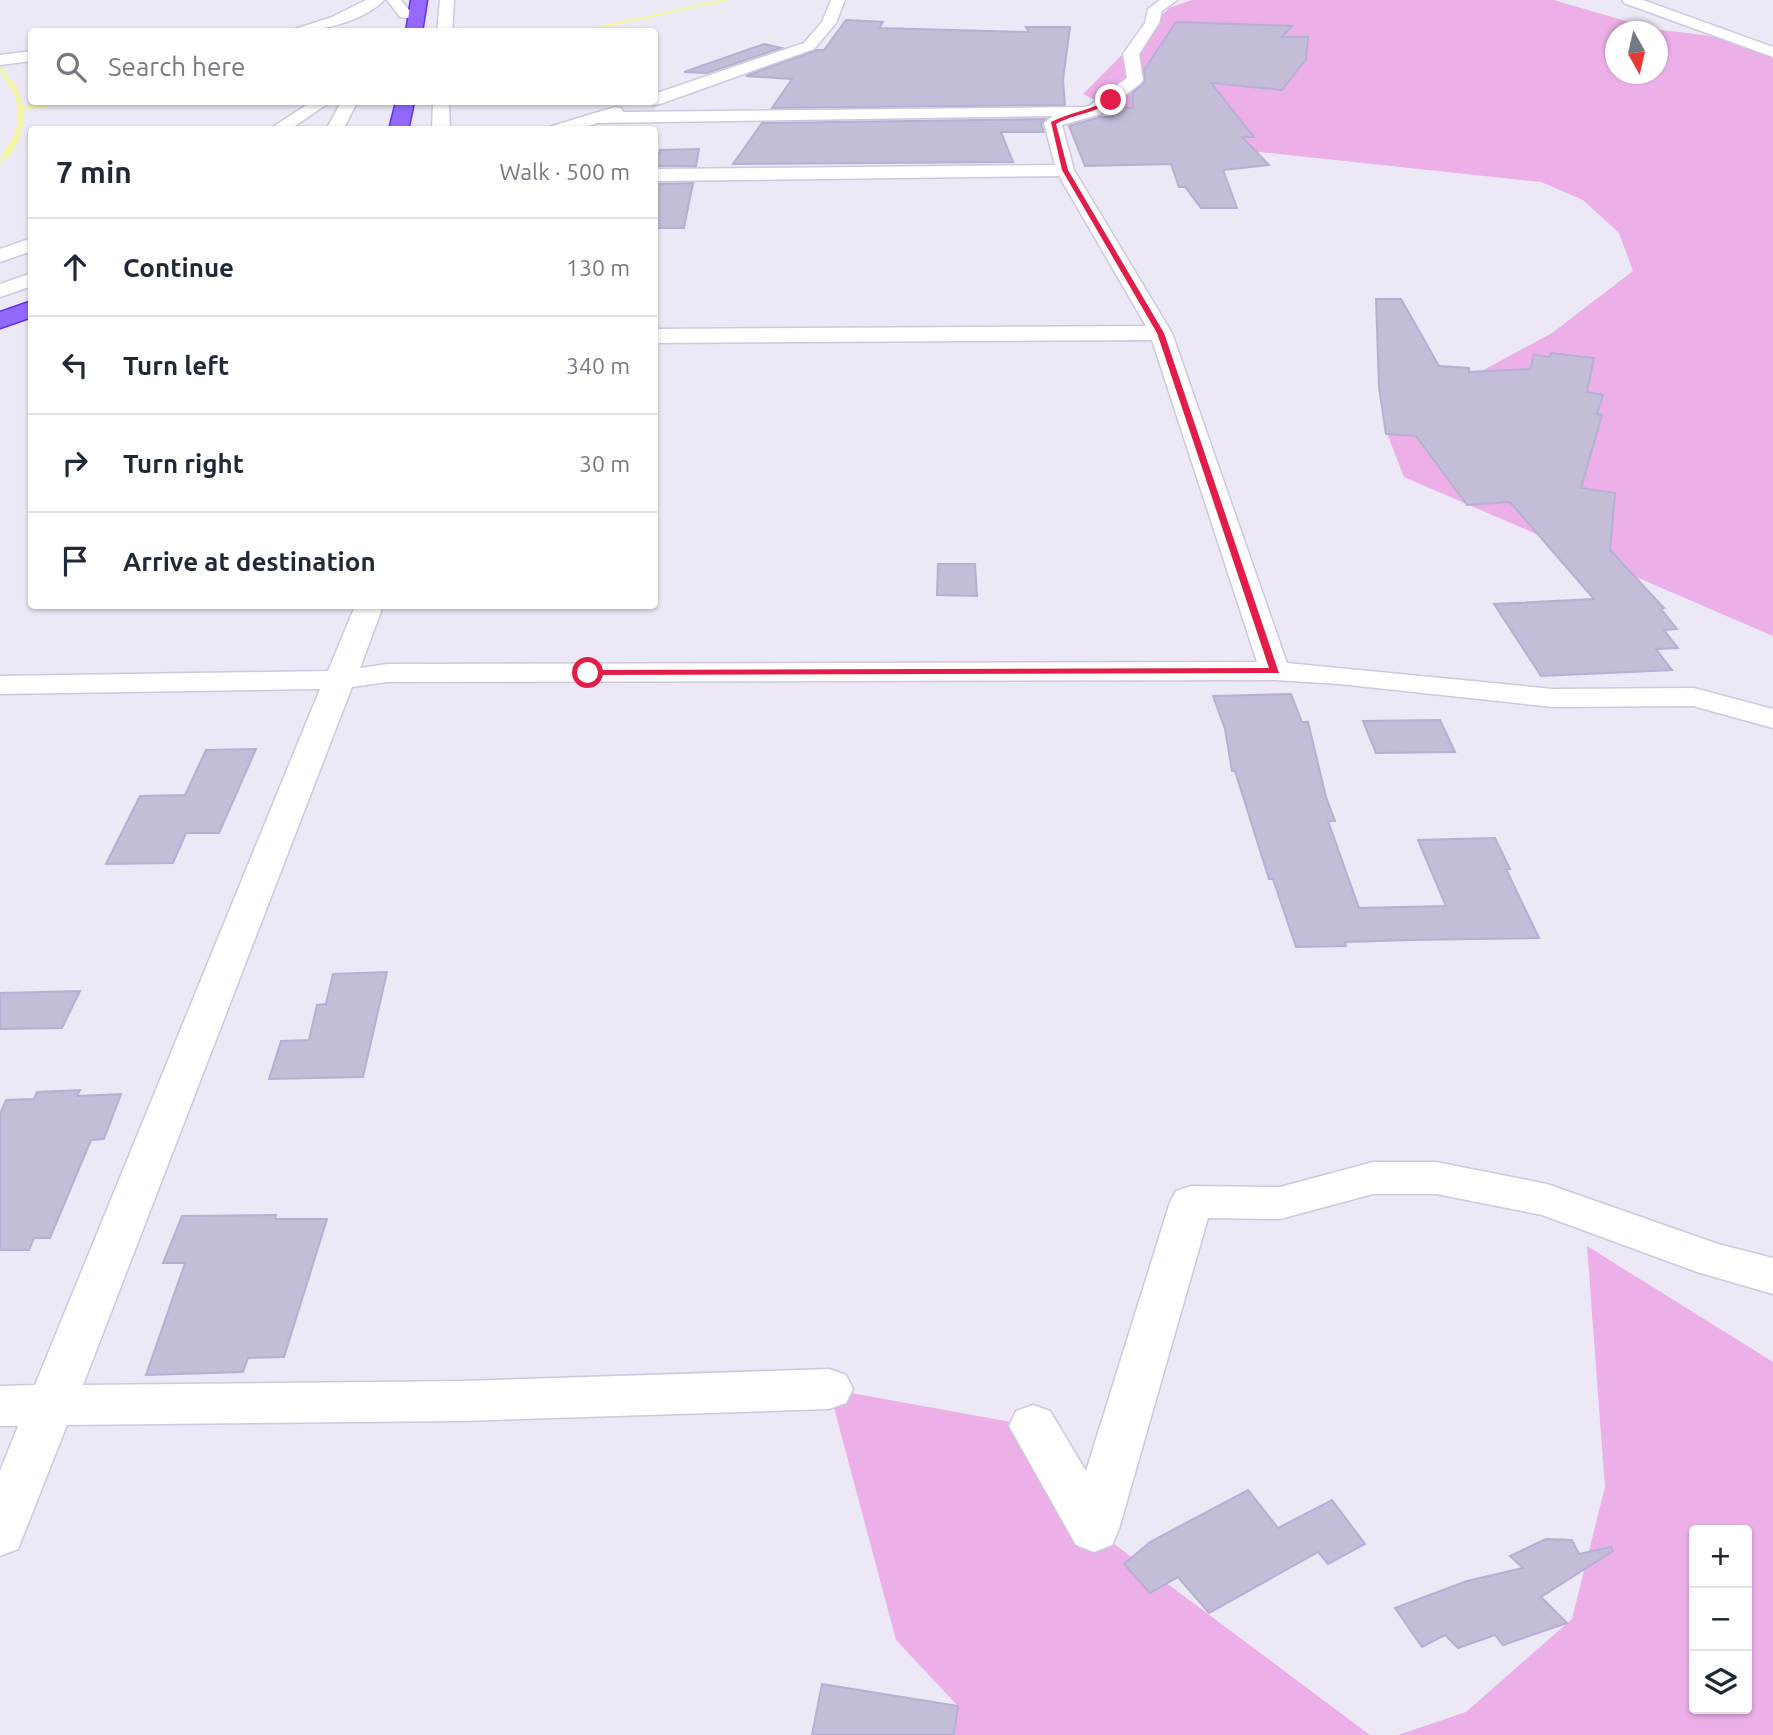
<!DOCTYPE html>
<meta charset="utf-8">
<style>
body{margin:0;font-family:Ubuntu,sans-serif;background:#f2f2f3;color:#1f2937}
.controls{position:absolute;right:21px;bottom:21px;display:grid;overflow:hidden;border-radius:7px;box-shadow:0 2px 5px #0004}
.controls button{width:63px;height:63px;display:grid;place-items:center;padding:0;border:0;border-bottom:2px solid #e0e1e3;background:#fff;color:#1f2937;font:35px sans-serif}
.compass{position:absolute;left:1605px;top:21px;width:63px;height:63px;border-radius:50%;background:#fff;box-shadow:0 2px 5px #0004;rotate:172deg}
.stop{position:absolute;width:21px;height:21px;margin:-16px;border:5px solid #e11d48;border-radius:50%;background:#fff}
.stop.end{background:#e11d48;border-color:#fff;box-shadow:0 2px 7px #0008}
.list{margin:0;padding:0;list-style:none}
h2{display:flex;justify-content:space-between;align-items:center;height:91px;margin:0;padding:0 28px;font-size:30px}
h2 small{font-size:23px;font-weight:400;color:#747a83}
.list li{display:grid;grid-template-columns:46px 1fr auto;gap:21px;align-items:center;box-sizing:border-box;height:98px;padding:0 28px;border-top:2px solid #e0e1e3}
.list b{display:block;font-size:26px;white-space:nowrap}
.list em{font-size:23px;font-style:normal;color:#747a83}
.icon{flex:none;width:38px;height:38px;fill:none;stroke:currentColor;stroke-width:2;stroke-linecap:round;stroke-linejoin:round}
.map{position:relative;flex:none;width:1773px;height:1735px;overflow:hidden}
.search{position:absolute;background:#fff;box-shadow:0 2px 5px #0004;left:28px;top:28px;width:630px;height:77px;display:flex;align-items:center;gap:18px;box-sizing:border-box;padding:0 24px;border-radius:7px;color:#747a83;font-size:26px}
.panel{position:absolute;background:#fff;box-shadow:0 2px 5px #0004;left:28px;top:126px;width:630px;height:483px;border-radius:7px}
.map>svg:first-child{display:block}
.green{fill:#ecafe8;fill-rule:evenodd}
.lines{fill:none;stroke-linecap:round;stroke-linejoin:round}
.stream{fill:#f3f5a1;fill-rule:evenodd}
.building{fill:#c3bdd8;stroke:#b7afd3;stroke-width:2}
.street-casing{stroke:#cec7df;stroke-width:3}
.highway-casing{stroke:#5d30e8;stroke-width:3}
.street{fill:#fff;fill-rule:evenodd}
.highway{fill:#9369ff;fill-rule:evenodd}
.route{fill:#e11d48}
</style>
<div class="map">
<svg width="1773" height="1735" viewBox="0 0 1773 1735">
<rect width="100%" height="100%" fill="#ece8f5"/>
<!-- green -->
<g class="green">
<path d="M 1192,0 L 1554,0 L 1653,29 L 1720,37 L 1773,49 L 1773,636 L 1404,477 L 1388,436 L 1419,405 L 1552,333 L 1633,271 L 1619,233 L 1583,200 L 1541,182 L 1186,144 L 1083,94 L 1169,8 ZM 1616,32 L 1658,32 L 1658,74 L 1616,74 Z"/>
<path d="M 1587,1246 L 1773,1362 L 1773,1735 L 1398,1735 L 1466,1712 L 1572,1619 L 1605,1487 ZM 1694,1530 L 1747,1530 L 1747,1709 L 1694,1709 Z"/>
<path d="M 829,1389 L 1033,1426 L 1094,1529 L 1370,1735 L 955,1735 L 958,1706 L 896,1640 Z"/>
</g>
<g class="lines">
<!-- stream -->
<g class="stream">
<path d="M 719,0 L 729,0 L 585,32 L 573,32 Z"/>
<path d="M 0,67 L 17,87 L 23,107 L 66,102 L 79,102 L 23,110 C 25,132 17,151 0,164 C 0,149 18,141 18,119 C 18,110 17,100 13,91 C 9,82 0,77 0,67 Z"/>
</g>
</g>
<!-- building -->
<g class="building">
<path d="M 846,20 L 883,22 L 879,28 L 1029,32 L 1026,27 L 1070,27 L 1063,80 L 1065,105 L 772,108 L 792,79 L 746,76 L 817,50 L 824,50 Z"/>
<path d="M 1176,22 L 1292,26 L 1282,37 L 1308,37 L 1306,59 L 1282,90 L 1211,83 L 1254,137 L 1242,137 L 1269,165 L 1223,170 L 1237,208 L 1201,208 L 1185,187 L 1179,187 L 1171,164 L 1085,166 L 1069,126 L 1100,117 L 1112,117 L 1118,107 L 1133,108 L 1133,93 L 1145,81 L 1144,70 Z"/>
<path d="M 764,44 L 781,48 L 707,73 L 684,72 Z"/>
<path d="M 1045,119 L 1041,124 L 1044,132 L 1001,132 L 1013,162 L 733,164 L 762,123 Z"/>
<path d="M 699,149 L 696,166 L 654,166 L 654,153 L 660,153 L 660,150 Z"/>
<path d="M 693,183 L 684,228 L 654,228 L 654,184 Z"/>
<path d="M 1376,299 L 1401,299 L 1439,366 L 1469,368 L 1469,372 L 1530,369 L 1534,355 L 1550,357 L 1551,353 L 1594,358 L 1587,392 L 1603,395 L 1597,414 L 1602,415 L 1581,488 L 1615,493 L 1610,550 L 1664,608 L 1661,609 L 1677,629 L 1664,630 L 1678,648 L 1656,649 L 1672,670 L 1541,676 L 1494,604 L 1594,599 L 1510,502 L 1467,505 L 1416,436 L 1386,434 L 1379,387 Z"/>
<path d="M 938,564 L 975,564 L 977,596 L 937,595 Z"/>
<path d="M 1291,694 L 1302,722 L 1308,722 L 1326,797 L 1335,821 L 1328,821 L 1359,908 L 1446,906 L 1418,840 L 1495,838 L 1510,869 L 1506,869 L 1539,938 L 1411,940 L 1345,942 L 1346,946 L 1296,947 L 1273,879 L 1269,879 L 1235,771 L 1232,771 L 1225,729 L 1213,696 Z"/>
<path d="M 1440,720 L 1455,752 L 1376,753 L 1363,721 Z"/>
<path d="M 256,749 L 219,833 L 186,833 L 173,863 L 106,864 L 140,796 L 185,795 L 206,750 Z"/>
<path d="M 387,972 L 363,1077 L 269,1079 L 281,1041 L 309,1040 L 317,1005 L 326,1004 L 333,974 Z"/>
<path d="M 80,991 L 62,1028 L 0,1029 L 0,993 Z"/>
<path d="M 80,1090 L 77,1096 L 121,1094 L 104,1139 L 91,1140 L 50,1238 L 34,1238 L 29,1250 L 0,1250 L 0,1114 L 6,1100 L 34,1099 L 37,1092 Z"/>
<path d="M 276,1215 L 275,1219 L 327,1219 L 284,1357 L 248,1358 L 243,1372 L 146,1375 L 185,1263 L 163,1263 L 182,1216 Z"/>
<path d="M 1248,1490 L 1278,1528 L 1332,1500 L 1365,1544 L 1328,1564 L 1318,1552 L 1209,1613 L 1178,1577 L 1150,1593 L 1124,1564 L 1150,1542 Z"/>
<path d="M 1546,1539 L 1572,1540 L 1579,1554 L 1611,1547 L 1613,1551 L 1541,1597 L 1567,1623 L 1503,1645 L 1495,1635 L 1458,1648 L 1445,1635 L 1422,1647 L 1395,1608 L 1467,1581 L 1523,1568 L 1510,1556 Z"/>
<path d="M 822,1684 L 958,1706 L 954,1735 L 812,1735 Z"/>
</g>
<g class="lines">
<!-- street casing -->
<g class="street-casing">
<g id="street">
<path d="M 366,0 L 384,0 C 362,23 316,32 286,32 L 332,17 Z"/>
<path d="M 387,0 L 401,0 L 409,10 L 422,12 L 424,15 L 417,19 L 400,17 Z"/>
<path d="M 440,0 L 454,0 L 452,32 L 437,32 Z"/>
<path d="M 831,0 L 845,0 L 836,23 L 814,49 L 660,104 L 654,105 L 647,102 L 654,102 L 654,94 L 804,43 L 822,22 Z"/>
<path d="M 1160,0 L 1177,0 L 1162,11 L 1159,23 L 1139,54 L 1143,80 L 1141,83 L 1101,114 L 1062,125 L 1074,170 L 1172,333 L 1287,663 L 1553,689 L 1694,688 L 1773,709 L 1773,728 L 1693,706 L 1553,707 L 1339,684 L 1275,680 L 387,682 L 352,687 L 83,1385 L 462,1381 L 829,1369 L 846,1375 L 853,1389 L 846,1403 L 829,1409 L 462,1421 L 67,1425 L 18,1549 L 0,1556 L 0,1471 L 18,1426 L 0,1426 L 0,1386 L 35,1385 L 320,689 L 0,694 L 0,676 L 328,671 L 355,606 L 383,606 L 360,668 L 387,664 L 1257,662 L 1152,340 L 654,343 L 654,329 L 1146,326 L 1059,176 L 654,181 L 654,169 L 1055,165 L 1044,123 L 1053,116 L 597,123 L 577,130 L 550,130 L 552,126 L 615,107 L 621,108 L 623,112 L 1084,107 L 1089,106 L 1127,78 L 1123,54 L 1145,23 L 1148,9 Z"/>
<path d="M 1622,0 L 1643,0 L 1773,47 L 1773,57 L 1624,3 Z"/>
<path d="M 32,51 L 32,61 L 0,65 L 0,55 Z"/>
<path d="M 311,102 L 330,102 L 289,130 L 268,130 Z"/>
<path d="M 341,102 L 357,102 L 343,130 L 326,130 Z"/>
<path d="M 433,102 L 449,102 L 450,130 L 432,130 Z"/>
<path d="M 32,238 L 32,251 L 0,262 L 0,249 Z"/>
<path d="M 32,273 L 32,286 L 0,297 L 0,284 Z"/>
<path d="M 1373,1162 L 1436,1162 L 1547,1184 L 1718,1244 L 1773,1258 L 1773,1294 L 1697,1272 L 1542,1215 L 1436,1194 L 1373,1194 L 1280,1219 L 1208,1218 L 1119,1529 L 1112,1545 L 1094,1552 L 1076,1545 L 1009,1426 L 1016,1411 L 1033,1405 L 1050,1411 L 1086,1471 L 1170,1202 L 1176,1191 L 1191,1186 L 1280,1187 Z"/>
</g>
</g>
<!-- highway casing -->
<g class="highway-casing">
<g id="highway">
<path d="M 411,0 L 427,0 L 422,32 L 406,32 Z"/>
<path d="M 396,102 L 414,102 L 408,130 L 389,130 Z"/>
<path d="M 32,301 L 32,317 L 0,328 L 0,312 Z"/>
</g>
</g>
<!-- street -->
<use href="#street" class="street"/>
<!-- highway -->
<use href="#highway" class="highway"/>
</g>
<!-- route -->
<path class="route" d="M 1109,99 L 1113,100 C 1096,114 1075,113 1056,124 L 1068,170 L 1164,333 L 1279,673 L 584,675 L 583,673 L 588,670 L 1269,668 L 1157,333 L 1062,170 L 1051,122 C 1070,112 1090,111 1109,99 Z"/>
</svg>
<div class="controls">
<button>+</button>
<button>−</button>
<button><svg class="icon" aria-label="layers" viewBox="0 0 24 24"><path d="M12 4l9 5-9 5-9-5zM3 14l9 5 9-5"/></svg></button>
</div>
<svg class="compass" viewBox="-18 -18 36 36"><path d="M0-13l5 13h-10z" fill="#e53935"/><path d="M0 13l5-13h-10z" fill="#747a83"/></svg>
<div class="stop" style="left:588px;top:673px"></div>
<div class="stop end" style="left:1111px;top:100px"></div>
<div class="search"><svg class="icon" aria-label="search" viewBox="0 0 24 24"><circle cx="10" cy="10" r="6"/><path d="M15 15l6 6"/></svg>Search here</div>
<section class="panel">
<h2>7 min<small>Walk · 500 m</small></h2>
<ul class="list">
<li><svg class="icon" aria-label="ahead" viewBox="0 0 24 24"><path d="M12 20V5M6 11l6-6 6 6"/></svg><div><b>Continue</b></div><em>130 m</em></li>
<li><svg class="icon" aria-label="left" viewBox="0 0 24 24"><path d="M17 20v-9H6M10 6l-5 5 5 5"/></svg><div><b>Turn left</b></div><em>340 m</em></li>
<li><svg class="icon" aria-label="right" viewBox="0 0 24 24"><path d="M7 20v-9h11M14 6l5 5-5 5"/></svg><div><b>Turn right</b></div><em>30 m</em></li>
<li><svg class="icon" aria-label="arrive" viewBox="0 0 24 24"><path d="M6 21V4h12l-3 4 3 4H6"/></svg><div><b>Arrive at destination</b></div></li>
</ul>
</section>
</div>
